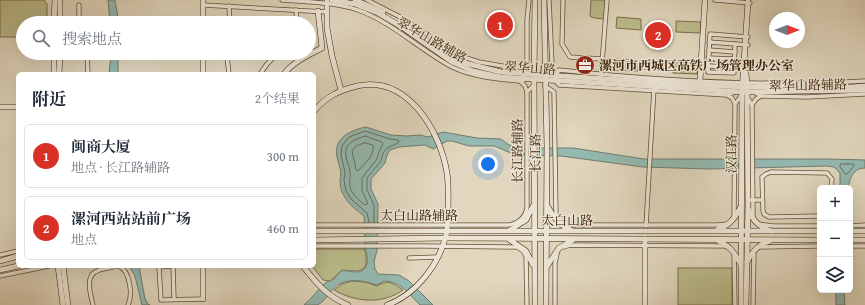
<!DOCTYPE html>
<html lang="zh">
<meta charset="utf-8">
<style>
body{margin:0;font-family:"Gentium Book Plus","Noto Serif SC",serif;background:#f2f2f3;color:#1f2937}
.controls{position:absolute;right:12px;bottom:12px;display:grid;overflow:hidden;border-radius:6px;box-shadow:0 4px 16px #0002}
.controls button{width:36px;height:36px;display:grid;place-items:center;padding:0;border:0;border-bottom:1px solid #e0e1e3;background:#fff;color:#1f2937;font:20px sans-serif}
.compass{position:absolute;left:769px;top:12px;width:36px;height:36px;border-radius:50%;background:#fff;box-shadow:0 4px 16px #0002;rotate:90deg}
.you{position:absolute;left:488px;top:164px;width:14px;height:14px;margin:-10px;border:3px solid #fff;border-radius:50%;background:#1a73e8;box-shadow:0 0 0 6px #1a73e833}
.badge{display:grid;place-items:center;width:26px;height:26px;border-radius:50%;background:#d93025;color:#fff;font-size:13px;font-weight:700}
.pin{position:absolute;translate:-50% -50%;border:2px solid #fff;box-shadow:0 1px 4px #0006}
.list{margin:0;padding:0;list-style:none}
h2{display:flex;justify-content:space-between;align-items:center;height:52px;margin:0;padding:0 16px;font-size:17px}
h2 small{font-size:13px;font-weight:400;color:#747a83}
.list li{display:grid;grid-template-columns:26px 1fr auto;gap:12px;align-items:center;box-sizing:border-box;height:64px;margin:0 8px 8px;padding:0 8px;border:1px solid #e0e1e3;border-radius:6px}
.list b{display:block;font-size:15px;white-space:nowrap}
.list p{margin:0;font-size:13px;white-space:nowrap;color:#747a83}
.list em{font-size:13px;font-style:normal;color:#747a83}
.icon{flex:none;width:22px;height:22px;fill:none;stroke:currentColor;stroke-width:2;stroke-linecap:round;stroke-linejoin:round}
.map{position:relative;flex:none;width:865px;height:305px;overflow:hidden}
.search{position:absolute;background:#fff;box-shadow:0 4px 16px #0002;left:16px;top:16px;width:300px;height:44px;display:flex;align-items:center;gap:10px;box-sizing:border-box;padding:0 14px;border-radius:22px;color:#747a83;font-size:15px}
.panel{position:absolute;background:#fff;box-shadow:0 4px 16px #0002;left:16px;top:72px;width:300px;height:196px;border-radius:6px}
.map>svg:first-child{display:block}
.green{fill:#bbbc8c;stroke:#7b6f4a}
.water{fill:#94bab2;stroke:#707d6e}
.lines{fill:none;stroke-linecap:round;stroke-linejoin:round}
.shore{stroke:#686e5d;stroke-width:1}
.street-casing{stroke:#644f36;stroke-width:5}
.secondary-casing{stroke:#3b2208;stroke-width:6}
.street{stroke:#ece5d5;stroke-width:3.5}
.secondary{stroke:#ece5d5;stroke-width:5}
.labels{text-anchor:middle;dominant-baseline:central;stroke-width:3;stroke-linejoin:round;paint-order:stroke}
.street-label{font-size:13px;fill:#3b2208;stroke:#ece5d5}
.poi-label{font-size:13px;font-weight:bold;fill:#3b2208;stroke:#ece5d5;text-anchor:start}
</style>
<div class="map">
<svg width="865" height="305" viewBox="0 0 865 305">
<rect width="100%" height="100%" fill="#e1d7be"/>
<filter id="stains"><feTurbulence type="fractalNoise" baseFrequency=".005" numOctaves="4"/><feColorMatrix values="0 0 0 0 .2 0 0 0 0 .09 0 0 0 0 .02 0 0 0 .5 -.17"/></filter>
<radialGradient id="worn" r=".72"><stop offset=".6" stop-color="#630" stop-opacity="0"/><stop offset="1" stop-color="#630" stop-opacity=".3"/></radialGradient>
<!-- green -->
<g class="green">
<path d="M 0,0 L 44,0 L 47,4 L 47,23 L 23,23 L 23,37 L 0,37 Z"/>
<path d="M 591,0 L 606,0 L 605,19 L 594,18 L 590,16 Z"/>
<path d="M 617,17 L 641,19 L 641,30 L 616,28 Z"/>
<path d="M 676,21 L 701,22 L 700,33 L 676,32 Z"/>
<path d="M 614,59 L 639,60 L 638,71 L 614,70 Z"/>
<path d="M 674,62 L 698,63 L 697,74 L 673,73 Z"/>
<path d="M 314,249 L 364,249 C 366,252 366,255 366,259 C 368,274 352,271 342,270 L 330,281 L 323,280 L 312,266 L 314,266 Z"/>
<rect x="678" y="268" width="54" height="37"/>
<path d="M 352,281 L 365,282 L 377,286 C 388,279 392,283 403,290 C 382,305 355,302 334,290 L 342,284 Z"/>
</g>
<!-- water -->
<g class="water">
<path d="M 108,0 L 115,0 L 119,23 L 110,23 Z"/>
<path d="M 111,53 L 120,53 L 118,61 L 118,74 L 109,74 Z"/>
<path d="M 366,127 L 391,135 L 407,136 L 420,135 L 428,137 L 443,132 L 477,138 L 501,139 L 509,145 L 518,148 L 573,148 L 644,159 L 829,159 L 865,160 L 865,168 C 853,168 850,178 848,188 L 840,188 L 840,173 L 834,167 L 827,166 L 710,169 L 643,167 L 561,156 L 520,155 L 511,153 L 494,146 L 469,146 L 452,141 L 447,141 L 433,149 L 425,145 L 399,147 L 390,150 L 387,155 L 385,163 L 371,179 L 371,189 L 378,204 L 377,250 L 374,262 L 375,269 L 378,274 L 399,275 L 409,281 L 433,305 L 420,305 C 410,295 400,281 384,281 L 377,285 C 363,280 344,277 333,289 C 328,295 324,302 317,305 C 313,305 308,305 304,305 C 312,298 317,291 324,284 C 327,281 332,281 335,278 C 337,276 339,272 341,271 C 348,269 359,276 365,268 C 369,263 367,254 365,249 L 364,216 C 352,207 340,197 340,181 C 340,178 341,175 341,172 C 340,167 338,162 337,157 C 333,138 351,130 366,127 Z"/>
<path d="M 129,266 L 139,266 L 145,299 L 148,304 L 150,305 L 142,305 L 135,276 Z"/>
<path d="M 836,290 L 844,290 L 845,305 L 836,305 Z"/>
</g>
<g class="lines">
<!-- shore -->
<g class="shore">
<path d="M 365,136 L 382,142 L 383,144 L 379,152 L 377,159 L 362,178 L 362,191 L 368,203 L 366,205 C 360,202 354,196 351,190 C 348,183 351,178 350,172 C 349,164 343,154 347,147 C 350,141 359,138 365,136 Z"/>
<path d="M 365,143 L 373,145 C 375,155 365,163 359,170 L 357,171 L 356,169 L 352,151 L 356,146 Z"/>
<path d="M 841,164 L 853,164 L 854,166 L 846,175 L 840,167 Z"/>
<path d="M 369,222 L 367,213 L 352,200 L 346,191 L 344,180 L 345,172 L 341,155 L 342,146 L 349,137 L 365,131 L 390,139 L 398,140 L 399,141 L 398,143 L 387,148 L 383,153 L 381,161 L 367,178 L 367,190 L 374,205 L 374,222"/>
</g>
<!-- street casing -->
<g class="street-casing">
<g id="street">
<path d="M 282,0 C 308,2 334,2 358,10 C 392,22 420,50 452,67 C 473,77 497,79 520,81 L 524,80"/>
<path d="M 367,0 L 404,19 L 457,55 L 479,62 L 521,69 L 526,73"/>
<path d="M 529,0 L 527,20 L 527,64 L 534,69"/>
<path d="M 563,0 L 562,44 L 570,57 L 602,59"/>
<path d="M 715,0 L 750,3"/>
<path d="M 203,5 L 327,12"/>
<path d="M 229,6 L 230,23"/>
<path d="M 296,10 L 297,23"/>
<path d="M 79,23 L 79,5"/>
<path d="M 709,42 L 735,44"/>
<path d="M 748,45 L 735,44 L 734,73 L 708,72 L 710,34 L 748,37"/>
<path d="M 709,50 L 735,52"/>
<path d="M 87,53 L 88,74"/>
<path d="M 228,53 L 227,56 L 229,74"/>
<path d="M 708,58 L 734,59"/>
<path d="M 708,66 L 734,67"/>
<path d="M 545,68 L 552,63 L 549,0"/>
<path d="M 260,74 L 267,64 L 278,53"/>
<path d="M 556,75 L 559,70 C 661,81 763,87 865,81"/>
<path d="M 601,75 L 607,0"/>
<path d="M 555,80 L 559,85 L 727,95 L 735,92"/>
<path d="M 520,81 L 525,86 L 527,92"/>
<path d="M 545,86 L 554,92 L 556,214 L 559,219 L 570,225 L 717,225 L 728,224"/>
<path d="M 754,92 L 761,96 L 807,97 L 865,94"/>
<path d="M 727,95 L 732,98 L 735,104"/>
<path d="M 747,97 L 752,105 L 753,216"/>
<path d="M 752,105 L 756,99 L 761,96"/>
<path d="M 751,200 L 762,200"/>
<path d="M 820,216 L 769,217 L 764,214 L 763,211 L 762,177 L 766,174 L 771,172 L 827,173 L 832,179 L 831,188"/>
<path d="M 734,217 L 735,104 L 741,96"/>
<path d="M 759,224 L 773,226 L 820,226"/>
<path d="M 314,225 L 509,225 C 519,223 525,218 527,208 L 527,92 L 534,85"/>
<path d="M 646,226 L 654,88"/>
<path d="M 850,226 L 865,225"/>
<path d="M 314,246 L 423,246 L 517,247 L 523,251 L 526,256 L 527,305"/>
<path d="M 850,246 L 865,246"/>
<path d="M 564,247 L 570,245 L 727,246"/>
<path d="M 758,247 L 820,246"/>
<path d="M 734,254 L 735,305"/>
<path d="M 0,255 L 18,251"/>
<path d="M 409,258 L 437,257"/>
<path d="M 119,266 C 130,271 133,295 128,305"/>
<path d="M 0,276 L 49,266"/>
<path d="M 174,299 L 173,266 L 159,267 L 161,300 L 203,299"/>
<path d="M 93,305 C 91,296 85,278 95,272 C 101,268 111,268 117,266"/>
<path d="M 555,305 L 555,263 L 557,254"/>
<path d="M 753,305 L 754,252"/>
</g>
</g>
<!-- secondary casing -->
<g class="secondary-casing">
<g id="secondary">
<path d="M 327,0 L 327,28 L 332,56 L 341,90"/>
<path d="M 332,0 L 355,4 L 378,13 L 402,27 L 452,62 L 473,71 L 500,77 L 742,92 L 865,90"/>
<path d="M 355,0 L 383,12"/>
<path d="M 544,0 L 547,147 L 546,305"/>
<path d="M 54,23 L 55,0"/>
<path d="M 60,23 L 60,0"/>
<path d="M 203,23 L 203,0"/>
<path d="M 439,50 L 461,62 L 501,72 L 699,85 L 747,87 L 852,87 L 865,86"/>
<path d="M 54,74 L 54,53"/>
<path d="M 59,74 L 60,53"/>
<path d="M 203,74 L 203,53"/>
<path d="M 284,74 C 293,62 308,55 322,48 L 318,11"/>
<path d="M 746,74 L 747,84 L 748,204 L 746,305"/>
<path d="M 700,81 L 705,0"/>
<path d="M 0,107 L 18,107"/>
<path d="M 314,111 C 327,96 338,91 357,86 C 407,75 440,130 447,173 C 449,186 448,201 448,215 C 447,223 448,231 445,239 C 437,267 415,295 387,305"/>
<path d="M 548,207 C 553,217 560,226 571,230"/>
<path d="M 749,210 C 753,222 760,227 771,231"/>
<path d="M 718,229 C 729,226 735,219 740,208"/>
<path d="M 510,230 L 526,220 L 533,206"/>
<path d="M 314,231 L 820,231"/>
<path d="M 850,231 L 865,231"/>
<path d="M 314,240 L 445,238 L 820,240"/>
<path d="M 510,240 L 526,251 L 533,265"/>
<path d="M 717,240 C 730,247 733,250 740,263"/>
<path d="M 850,240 L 865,240"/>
<path d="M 0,261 L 18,256"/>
<path d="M 747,262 C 752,251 759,244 770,241"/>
<path d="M 58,266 L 63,305"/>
<path d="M 63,266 L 68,305"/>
<path d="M 203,266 L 203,299"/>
<path d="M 303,266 C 316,283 328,297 348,305"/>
<path d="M 547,266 L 559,248 L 573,240"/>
<path d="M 0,270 L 18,266"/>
<path d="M 535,305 L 534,74 L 535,0"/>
<path d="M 645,305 L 645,239"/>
<path d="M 741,305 L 742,92 L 748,2"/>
</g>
</g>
<!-- street -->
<use href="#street" class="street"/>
<!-- secondary -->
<use href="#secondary" class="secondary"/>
</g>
<!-- icons -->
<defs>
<g id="office-disc" transform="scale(1)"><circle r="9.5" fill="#8f2418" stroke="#ece5d5"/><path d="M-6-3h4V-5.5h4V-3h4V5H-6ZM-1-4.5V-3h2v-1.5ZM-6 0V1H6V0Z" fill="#fff"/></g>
</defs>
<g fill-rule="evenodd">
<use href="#office-disc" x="585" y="65"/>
</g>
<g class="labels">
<!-- street labels -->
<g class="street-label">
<text transform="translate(432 40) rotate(30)">翠华山路辅路</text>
<text transform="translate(530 68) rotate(4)">翠华山路</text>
<text transform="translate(808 85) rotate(-1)">翠华山路辅路</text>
<text transform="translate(517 151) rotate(-90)">长江路辅路</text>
<text transform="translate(535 153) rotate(-90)">长江路</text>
<text transform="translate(731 154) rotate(-90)">汉江路</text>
<text x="419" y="215">太白山路辅路</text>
<text x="567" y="220">太白山路</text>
</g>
<!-- poi labels -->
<g class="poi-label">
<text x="599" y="65">漯河市西城区高铁广场管理办公室</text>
</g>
</g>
<rect width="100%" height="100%" filter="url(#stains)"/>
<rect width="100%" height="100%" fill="url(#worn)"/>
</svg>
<div class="controls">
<button>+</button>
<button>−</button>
<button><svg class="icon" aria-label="layers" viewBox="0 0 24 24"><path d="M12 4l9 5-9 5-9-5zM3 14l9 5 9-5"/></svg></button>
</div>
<svg class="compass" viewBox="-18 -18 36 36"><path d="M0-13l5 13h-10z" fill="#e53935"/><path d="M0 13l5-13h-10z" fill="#747a83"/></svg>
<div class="you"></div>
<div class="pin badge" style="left:500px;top:25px">1</div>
<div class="pin badge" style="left:658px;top:35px">2</div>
<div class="search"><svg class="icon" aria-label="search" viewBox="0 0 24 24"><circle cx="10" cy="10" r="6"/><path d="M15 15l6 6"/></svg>搜索地点</div>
<section class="panel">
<h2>附近<small>2个结果</small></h2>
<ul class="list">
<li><span class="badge">1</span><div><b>闽商大厦</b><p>地点 · 长江路辅路</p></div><em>300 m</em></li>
<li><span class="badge">2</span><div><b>漯河西站站前广场</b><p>地点</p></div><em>460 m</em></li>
</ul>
</section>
</div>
